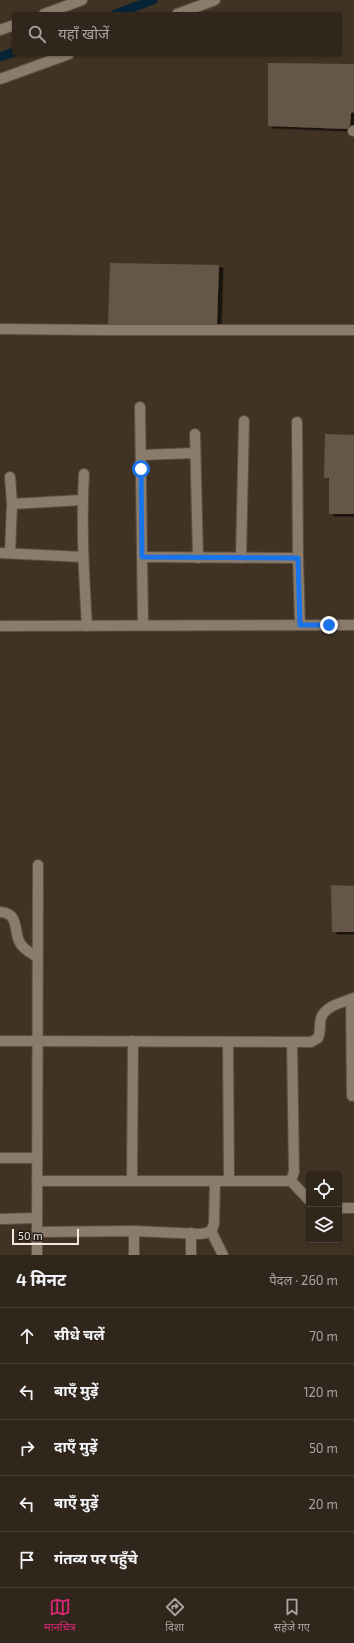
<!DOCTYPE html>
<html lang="hi">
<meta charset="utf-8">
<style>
body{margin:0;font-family:"Exo 2","Noto Sans Devanagari",sans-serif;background:#3d3228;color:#f1f3f6}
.controls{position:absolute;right:12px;bottom:12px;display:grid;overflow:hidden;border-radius:4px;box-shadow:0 1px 3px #0004}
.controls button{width:36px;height:36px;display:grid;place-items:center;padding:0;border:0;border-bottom:1px solid #4c433a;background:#31261b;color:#f1f3f6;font:20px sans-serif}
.scale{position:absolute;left:12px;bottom:10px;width:67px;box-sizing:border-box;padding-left:4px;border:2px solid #f1e8df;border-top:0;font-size:11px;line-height:14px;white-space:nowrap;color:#f1e8df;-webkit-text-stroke:3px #231c15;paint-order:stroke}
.stop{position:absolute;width:12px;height:12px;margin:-9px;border:3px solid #1a73e8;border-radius:50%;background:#fff}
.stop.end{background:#1a73e8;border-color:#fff;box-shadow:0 1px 4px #0008}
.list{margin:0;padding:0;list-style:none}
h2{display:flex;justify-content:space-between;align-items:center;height:52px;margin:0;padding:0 16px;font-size:17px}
h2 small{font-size:13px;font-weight:400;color:#a8a5a3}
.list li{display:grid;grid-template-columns:26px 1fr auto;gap:12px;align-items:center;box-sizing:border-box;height:56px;padding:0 16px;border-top:1px solid #4c433a}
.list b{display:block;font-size:15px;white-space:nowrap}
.list em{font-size:13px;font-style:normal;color:#a8a5a3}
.icon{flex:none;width:22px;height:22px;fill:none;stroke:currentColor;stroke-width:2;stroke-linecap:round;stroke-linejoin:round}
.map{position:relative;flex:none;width:354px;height:1255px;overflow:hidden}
.search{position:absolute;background:#31261b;box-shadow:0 1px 3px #0004;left:12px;right:12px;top:12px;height:44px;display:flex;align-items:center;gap:10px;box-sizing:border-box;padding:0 14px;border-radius:4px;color:#a8a5a3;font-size:15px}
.sheet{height:332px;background:#31261b}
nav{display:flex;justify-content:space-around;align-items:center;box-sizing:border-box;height:56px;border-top:1px solid #4c433a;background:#31261b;font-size:11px;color:#a8a5a3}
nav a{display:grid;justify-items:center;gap:2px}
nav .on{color:#db2777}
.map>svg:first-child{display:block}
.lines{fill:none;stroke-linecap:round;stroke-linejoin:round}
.canal{stroke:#062337;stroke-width:9}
.building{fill:#665747;filter:url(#shadow)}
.minor-casing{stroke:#5c5043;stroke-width:12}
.minor{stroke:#8b7b6b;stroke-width:10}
.route{stroke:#1a73e8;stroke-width:5}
</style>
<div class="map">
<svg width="354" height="1255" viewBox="0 0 354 1255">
<defs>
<filter id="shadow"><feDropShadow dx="4.5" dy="2.5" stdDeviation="0" flood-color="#0009"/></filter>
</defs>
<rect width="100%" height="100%" fill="#413324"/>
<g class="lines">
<!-- canal -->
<g class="canal">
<path d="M 115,14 L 153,0"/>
<path d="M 0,57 L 14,52"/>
</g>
</g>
<!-- building -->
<g class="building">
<path d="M 268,63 L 354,64 L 354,112 L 351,113 L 350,125 L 347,129 L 268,126 Z"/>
<path d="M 110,263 L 219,265 L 217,324 L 108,324 Z"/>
<path d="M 325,434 L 354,435 L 354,514 L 329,514 L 329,478 L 324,478 Z"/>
<path d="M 331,885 L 354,886 L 354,932 L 332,932 Z"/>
</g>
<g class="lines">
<!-- minor casing -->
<g class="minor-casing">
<g id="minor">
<path d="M 44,14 L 82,0"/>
<path d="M 177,14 L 215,0"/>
<path d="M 0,30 L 14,25"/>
<path d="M 0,79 L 69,54"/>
<path d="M 353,131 L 354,131"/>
<path d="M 0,329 L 106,330 L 354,330"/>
<path d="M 140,407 L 143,625"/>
<path d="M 297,422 L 298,558 L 300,625"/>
<path d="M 195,434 L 198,558"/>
<path d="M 141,455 L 195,453"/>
<path d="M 84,474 C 81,525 84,576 87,626"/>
<path d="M 10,477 L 12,504 L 10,553"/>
<path d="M 12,504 L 82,500"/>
<path d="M 0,553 L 83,557"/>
<path d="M 142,557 L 298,558"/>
<path d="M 241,558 L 244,421"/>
<path d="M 0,626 L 354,625"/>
<path d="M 0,912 C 20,913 13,931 20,943 C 24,950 31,953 37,957"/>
<path d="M 351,999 L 352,1096"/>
<path d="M 0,1041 L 311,1042 L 318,1038 C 321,1032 319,1025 321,1018 C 325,1006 343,1002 354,998"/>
<path d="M 228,1042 L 229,1181"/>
<path d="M 0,1158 L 37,1158"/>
<path d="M 290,1180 L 309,1200"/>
<path d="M 37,1181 L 287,1181 L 291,1180 L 294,1172 L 292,1043"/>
<path d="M 132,1181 L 133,1041"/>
<path d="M 339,1208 L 354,1208"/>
<path d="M 0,1219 L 37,1218"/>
<path d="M 134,1231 L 134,1255"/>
<path d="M 211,1231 L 223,1255"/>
<path d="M 37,1232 L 134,1231 L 200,1234 C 209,1233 213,1231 214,1223 L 215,1182"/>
<path d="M 37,1255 L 38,865"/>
<path d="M 191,1255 L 191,1233"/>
</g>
</g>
<!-- minor -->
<use href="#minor" class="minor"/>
</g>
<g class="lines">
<!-- route -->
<path class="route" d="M 141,469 L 142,557 L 298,558 L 300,625 L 329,625"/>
</g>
</svg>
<div class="controls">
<button><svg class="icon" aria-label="locate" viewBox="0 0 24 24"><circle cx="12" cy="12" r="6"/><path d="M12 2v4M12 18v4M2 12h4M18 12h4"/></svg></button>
<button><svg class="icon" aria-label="layers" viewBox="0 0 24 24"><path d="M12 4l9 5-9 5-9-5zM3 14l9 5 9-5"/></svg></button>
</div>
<div class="scale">50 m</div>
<div class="stop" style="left:141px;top:469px"></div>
<div class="stop end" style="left:329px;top:625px"></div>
<div class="search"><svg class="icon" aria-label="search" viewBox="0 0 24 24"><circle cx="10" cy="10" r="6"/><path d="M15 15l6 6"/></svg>यहाँ खोजें</div>
</div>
<section class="sheet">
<h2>4 मिनट<small>पैदल · 260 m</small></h2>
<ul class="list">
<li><svg class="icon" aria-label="ahead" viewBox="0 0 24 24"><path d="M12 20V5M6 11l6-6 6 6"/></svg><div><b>सीधे चलें</b></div><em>70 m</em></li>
<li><svg class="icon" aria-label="left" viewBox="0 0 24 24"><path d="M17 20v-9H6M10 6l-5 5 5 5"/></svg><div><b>बाएँ मुड़ें</b></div><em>120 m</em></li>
<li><svg class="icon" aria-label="right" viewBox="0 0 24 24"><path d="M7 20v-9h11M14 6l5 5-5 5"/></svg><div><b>दाएँ मुड़ें</b></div><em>50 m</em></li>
<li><svg class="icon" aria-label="left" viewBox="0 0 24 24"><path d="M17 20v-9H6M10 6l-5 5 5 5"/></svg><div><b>बाएँ मुड़ें</b></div><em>20 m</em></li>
<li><svg class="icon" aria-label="arrive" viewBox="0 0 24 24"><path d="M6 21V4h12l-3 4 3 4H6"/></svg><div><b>गंतव्य पर पहुँचे</b></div></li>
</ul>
</section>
<nav>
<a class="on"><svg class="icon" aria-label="map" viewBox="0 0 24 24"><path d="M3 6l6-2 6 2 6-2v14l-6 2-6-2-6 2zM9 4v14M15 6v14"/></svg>मानचित्र</a>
<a><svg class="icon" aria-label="directions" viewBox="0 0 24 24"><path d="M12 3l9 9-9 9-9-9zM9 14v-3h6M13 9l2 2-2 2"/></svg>दिशा</a>
<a><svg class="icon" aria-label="saved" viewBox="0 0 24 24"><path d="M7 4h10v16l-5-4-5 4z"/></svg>सहेजे गए</a>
</nav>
